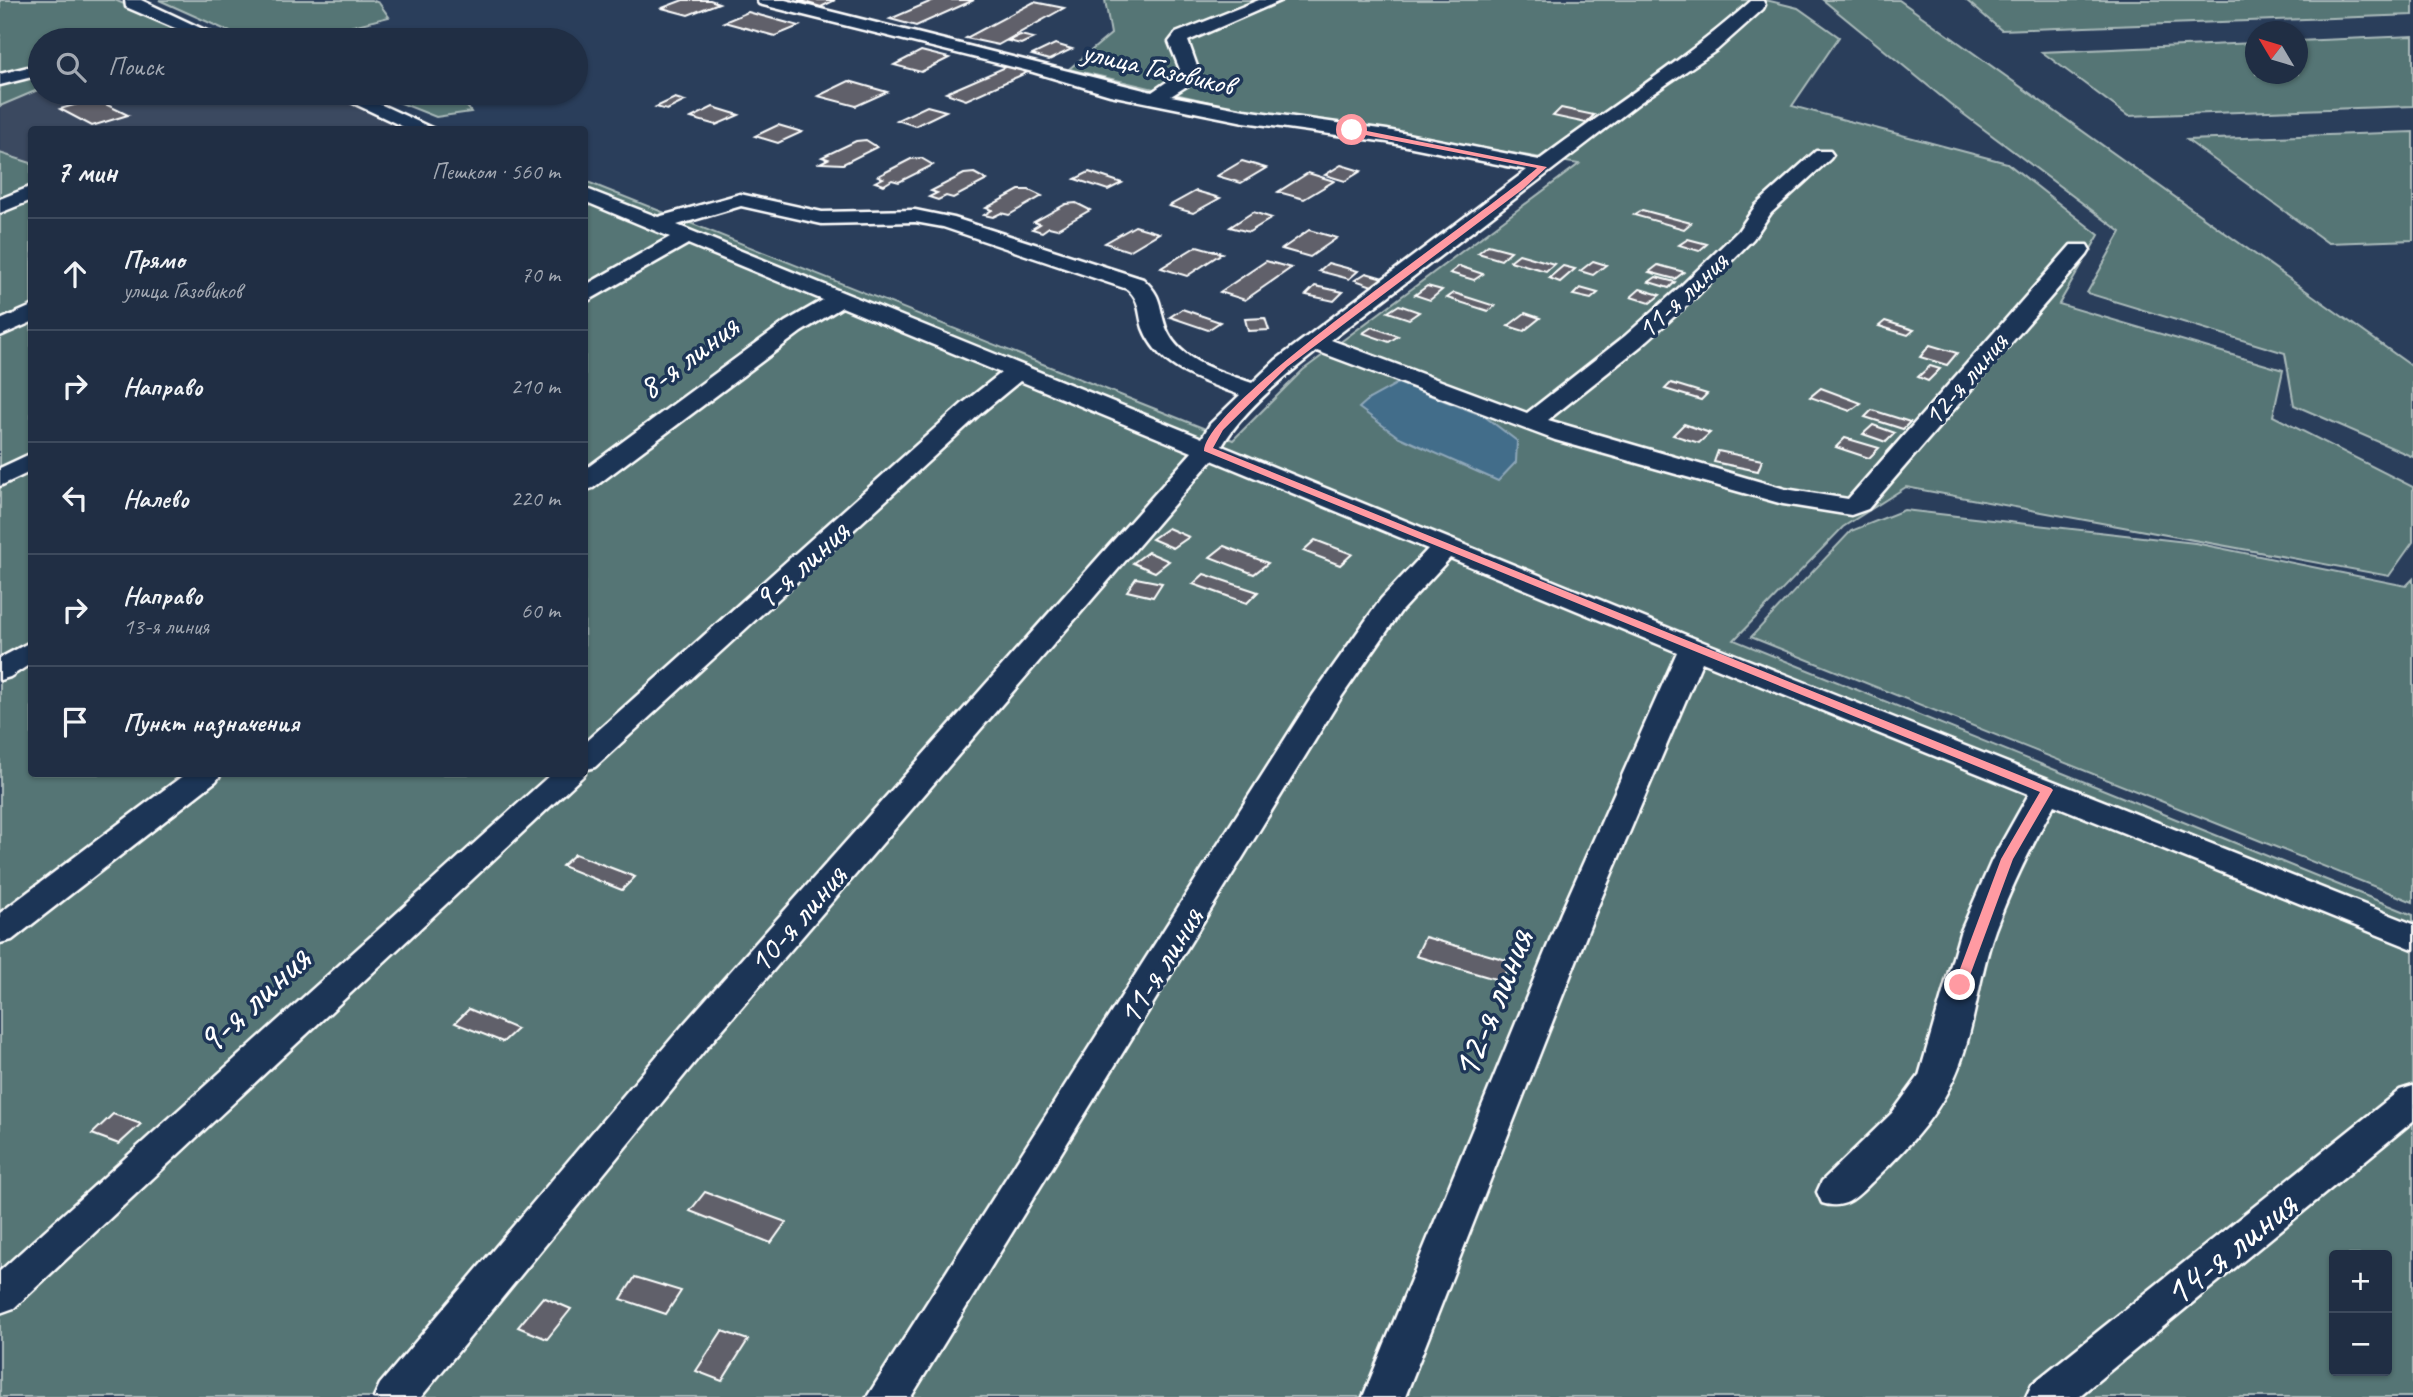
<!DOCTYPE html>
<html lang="ru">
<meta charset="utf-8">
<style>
body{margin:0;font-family:Caveat,sans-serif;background:#2d3a4f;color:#f1f3f6}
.controls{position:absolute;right:21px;bottom:21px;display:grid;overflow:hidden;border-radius:7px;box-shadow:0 2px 5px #0004}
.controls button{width:63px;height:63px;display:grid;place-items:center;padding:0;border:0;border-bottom:2px solid #3d4a5d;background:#202e44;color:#f1f3f6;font:35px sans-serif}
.compass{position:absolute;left:2245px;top:21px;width:63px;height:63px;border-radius:50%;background:#202e44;box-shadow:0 2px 5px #0004;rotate:308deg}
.stop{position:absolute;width:21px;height:21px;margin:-16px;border:5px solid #ff9aa2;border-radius:50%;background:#fff}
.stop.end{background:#ff9aa2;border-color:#fff;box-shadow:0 2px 7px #0008}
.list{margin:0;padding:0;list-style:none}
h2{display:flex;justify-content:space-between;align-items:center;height:91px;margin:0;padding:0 28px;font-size:30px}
h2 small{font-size:23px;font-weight:400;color:#a2a8b2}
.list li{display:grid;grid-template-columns:46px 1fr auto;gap:21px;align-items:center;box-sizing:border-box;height:112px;padding:0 28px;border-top:2px solid #3d4a5d}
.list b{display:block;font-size:26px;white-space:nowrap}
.list p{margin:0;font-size:23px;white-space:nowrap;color:#a2a8b2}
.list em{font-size:23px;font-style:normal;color:#a2a8b2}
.icon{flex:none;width:38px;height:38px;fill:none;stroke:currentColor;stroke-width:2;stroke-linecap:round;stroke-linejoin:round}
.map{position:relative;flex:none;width:2413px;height:1397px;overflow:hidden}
.search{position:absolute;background:#202e44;box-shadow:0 2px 5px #0004;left:28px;top:28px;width:560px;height:77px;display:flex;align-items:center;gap:18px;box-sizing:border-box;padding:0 24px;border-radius:38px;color:#a2a8b2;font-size:26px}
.panel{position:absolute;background:#202e44;box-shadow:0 2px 5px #0004;left:28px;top:126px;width:560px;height:651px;border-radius:7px}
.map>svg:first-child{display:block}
.built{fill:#3a4860}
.green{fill:#557574;stroke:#aababa;stroke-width:2;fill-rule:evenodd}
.water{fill:#436d8a;stroke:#8ea7b9;stroke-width:2}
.building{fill:#60616a;stroke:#fff;stroke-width:2}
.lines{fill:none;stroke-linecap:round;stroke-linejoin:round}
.minor-casing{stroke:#fff;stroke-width:5}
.minor{fill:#1d3557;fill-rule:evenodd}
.route{fill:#ff9aa2}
.labels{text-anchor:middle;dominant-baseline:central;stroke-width:7;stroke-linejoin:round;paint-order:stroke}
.far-street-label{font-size:30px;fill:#fff;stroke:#1d3557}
.street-label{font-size:35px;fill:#fff;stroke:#1d3557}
.near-street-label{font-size:42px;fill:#fff;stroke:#1d3557}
</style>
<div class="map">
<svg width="2413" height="1397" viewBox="0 0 2413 1397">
<rect width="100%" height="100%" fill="#2a3e5b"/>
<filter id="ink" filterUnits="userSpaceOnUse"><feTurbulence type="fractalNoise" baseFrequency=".0143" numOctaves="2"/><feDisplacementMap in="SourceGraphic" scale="14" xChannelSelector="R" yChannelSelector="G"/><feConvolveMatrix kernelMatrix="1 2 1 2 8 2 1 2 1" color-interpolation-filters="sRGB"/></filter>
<g filter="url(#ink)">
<!-- built -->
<path class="built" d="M 40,89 L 40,93 L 328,93 L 413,129 L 32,130 L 31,163 L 0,153 L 0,106 Z"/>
<!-- green -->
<g class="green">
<path d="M 0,0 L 115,0 L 183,30 L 158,40 L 40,40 L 40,89 L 0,106 Z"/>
<path d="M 159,0 L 372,0 L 379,3 L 389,17 L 321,34 L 331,40 L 248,40 Z"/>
<path d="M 1105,0 L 1766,0 L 1798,8 L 1839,37 L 1792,106 L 2007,163 L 2099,235 L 2059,304 L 2283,370 L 2273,416 L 2413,487 L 2413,542 L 2389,576 L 1906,487 L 1843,527 L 1734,640 L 2413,915 L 2413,1397 L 0,1397 L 0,153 L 31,163 L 32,774 L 584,774 L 585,181 L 1233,440 L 1303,370 L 1579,164 L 1239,109 L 1069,69 L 1111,34 ZM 2334,1255 L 2387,1255 L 2387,1371 L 2334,1371 Z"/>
<path d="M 1823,0 L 1899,0 L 2413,367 L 2413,457 L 2294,405 L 2285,353 L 2087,293 L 2121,232 L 1954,107 Z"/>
<path d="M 1966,0 L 2413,0 L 2413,15 L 2001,30 Z"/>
<path d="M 2413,36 L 2413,106 L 2128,116 L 2042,52 L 2255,43 L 2256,74 L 2298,74 L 2298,41 Z"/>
<path d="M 376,93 C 407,93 453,83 471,112 L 436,117 Z"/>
<path d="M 2413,132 L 2413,240 L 2328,243 L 2187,140 Z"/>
<path d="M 1904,510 L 2195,543 L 2406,586 L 2413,579 L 2413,902 L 1751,637 L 1851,531 Z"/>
</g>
<!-- water -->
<path class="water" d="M 1398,383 L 1484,416 L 1517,441 L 1516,462 L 1498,481 L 1397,436 L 1359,408 L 1369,399 Z"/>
<!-- building -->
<g class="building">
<path d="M 683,0 L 710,0 L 719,3 L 688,15 L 662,8 Z"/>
<path d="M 798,0 L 835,0 L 821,7 Z"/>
<path d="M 934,0 L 974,0 L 916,26 L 890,19 Z"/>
<path d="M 1034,2 L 1064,8 L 998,45 L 966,38 Z"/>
<path d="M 748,12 L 799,26 L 775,36 L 724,22 Z"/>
<path d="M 1020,35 L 1034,38 L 1021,44 L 1008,41 Z"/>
<path d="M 1055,44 L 1072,49 L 1049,60 L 1032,55 Z"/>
<path d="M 921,51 L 949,58 L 921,72 L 894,65 Z"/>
<path d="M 1008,66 L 1028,72 L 966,100 L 946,93 Z"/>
<path d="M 849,81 L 887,92 L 856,106 L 818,96 Z"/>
<path d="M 675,98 L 685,101 L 667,110 L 656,107 Z"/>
<path d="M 95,99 L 128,115 L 92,126 L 60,109 Z"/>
<path d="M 927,106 L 946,111 L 915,126 L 897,120 Z"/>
<path d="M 713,107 L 739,115 L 716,125 L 691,118 Z"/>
<path d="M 1561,108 L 1594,115 L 1586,123 L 1553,116 Z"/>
<path d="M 778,125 L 802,132 L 778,143 L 755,136 Z"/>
<path d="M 866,140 L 877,147 L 843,164 L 820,163 L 828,159 L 822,157 L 856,141 Z"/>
<path d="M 921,158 L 933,165 L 899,182 L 892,180 L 884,185 L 875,182 L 883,178 L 878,176 L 911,159 Z"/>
<path d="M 1242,161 L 1266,168 L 1241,183 L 1217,176 Z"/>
<path d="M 1341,165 L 1361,171 L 1345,181 L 1325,175 Z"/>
<path d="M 1089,172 L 1122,183 L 1108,190 L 1075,179 Z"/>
<path d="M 974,173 L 987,180 L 953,198 L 946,196 L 938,200 L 929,197 L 937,193 L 931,191 L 964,174 Z"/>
<path d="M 1308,173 L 1334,181 L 1304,199 L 1278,192 Z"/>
<path d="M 1019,190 L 1029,190 L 1042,196 L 1009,215 L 1001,213 L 993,217 L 984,215 L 992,210 L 986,208 Z"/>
<path d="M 1196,191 L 1220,198 L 1193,213 L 1169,206 Z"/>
<path d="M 1076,203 L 1090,210 L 1057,229 L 1049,227 L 1042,232 L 1032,229 L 1040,224 L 1034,222 L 1066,204 Z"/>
<path d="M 1642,210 L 1691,223 L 1684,229 L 1634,215 Z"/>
<path d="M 1253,212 L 1272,218 L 1249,232 L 1230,227 Z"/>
<path d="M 1135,226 L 1159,233 L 1129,251 L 1105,243 Z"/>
<path d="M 1309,230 L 1337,238 L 1310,257 L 1282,249 Z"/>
<path d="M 1688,239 L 1707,244 L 1699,251 L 1679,245 Z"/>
<path d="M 1488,245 L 1511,251 L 1501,260 L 1478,253 Z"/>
<path d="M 1197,246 L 1222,253 L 1187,276 L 1161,268 Z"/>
<path d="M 1519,254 L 1554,264 L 1546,271 L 1510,261 Z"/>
<path d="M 1266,261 L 1291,268 L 1245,300 L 1220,292 Z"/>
<path d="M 1593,261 L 1606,265 L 1593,275 L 1580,271 Z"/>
<path d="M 1328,263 L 1358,271 L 1349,279 L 1319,271 Z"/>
<path d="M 1658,265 L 1684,272 L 1675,279 L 1649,272 Z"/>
<path d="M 1459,266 L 1483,274 L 1474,280 L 1450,273 Z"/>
<path d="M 1563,266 L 1575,269 L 1560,282 L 1549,278 Z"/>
<path d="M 1366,273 L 1383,278 L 1372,286 L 1355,280 Z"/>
<path d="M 1656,277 L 1675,282 L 1669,288 L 1649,282 Z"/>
<path d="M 1315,286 L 1343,292 L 1334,301 L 1306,295 Z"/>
<path d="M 1427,286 L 1442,290 L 1430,300 L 1415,295 Z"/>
<path d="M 1580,288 L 1598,293 L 1591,299 L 1573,295 Z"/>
<path d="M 1640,289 L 1660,295 L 1650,303 L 1631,297 Z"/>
<path d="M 1454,293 L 1495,306 L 1488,311 L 1447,298 Z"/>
<path d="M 1399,305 L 1419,312 L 1409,319 L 1388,312 Z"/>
<path d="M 1182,309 L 1220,322 L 1208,330 L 1170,317 Z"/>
<path d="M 1525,313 L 1540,318 L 1524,331 L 1508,326 Z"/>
<path d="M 1265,318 L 1269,330 L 1248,331 L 1245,319 Z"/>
<path d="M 1885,321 L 1914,330 L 1908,335 L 1879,326 Z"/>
<path d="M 1372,327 L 1398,336 L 1389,342 L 1363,333 Z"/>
<path d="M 1930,345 L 1957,353 L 1947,365 L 1920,357 Z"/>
<path d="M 1930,366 L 1940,369 L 1928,381 L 1918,377 Z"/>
<path d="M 1671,383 L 1707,394 L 1701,400 L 1665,389 Z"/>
<path d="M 1821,388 L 1861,403 L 1850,411 L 1810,397 Z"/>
<path d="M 1872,410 L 1910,422 L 1903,429 L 1865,417 Z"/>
<path d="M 1684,424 L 1710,433 L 1699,443 L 1673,435 Z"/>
<path d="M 1873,425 L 1895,433 L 1886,442 L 1863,434 Z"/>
<path d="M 1845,438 L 1879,448 L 1869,458 L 1836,447 Z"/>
<path d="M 1718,451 L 1762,460 L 1758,471 L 1714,462 Z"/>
<path d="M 1168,528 L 1189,537 L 1173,548 L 1152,539 Z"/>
<path d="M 1315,540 L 1352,554 L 1340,565 L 1303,551 Z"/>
<path d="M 1224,546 L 1268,563 L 1254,574 L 1210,557 Z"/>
<path d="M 1148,552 L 1169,561 L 1155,572 L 1133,563 Z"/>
<path d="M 1204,574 L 1258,592 L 1247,603 L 1193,584 Z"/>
<path d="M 1136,578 L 1162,583 L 1153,597 L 1127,591 Z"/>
<path d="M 575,854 L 635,877 L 622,890 L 562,866 Z"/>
<path d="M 1425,937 L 1510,961 L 1502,981 L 1416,956 Z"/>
<path d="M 469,1009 L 517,1029 L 503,1042 L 455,1023 Z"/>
<path d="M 113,1114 L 141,1124 L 119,1144 L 92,1134 Z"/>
<path d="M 705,1192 L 786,1222 L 771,1243 L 690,1211 Z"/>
<path d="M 635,1277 L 681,1291 L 666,1314 L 621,1299 Z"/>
<path d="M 543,1297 L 571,1309 L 547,1339 L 518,1327 Z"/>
<path d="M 722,1331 L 748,1340 L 722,1381 L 696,1371 Z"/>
</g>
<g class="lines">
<!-- minor casing -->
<g class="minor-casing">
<g id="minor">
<path d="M 125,0 L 141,0 L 226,40 L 203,40 L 126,7 Z"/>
<path d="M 757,0 L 785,0 L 1152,92 L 1181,72 L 1169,42 L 1176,33 L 1259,0 L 1282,0 L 1188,41 L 1199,72 L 1190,84 L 1171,96 L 1244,110 L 1387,130 L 1539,160 C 1610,107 1685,60 1751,1 L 1763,1 L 1765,5 L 1763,9 L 1717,50 L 1639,103 L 1331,340 L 1527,413 L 1625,336 L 1680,287 L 1738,231 L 1756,205 L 1816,151 L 1830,151 L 1833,155 L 1830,159 L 1771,213 L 1753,239 L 1696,297 L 1641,346 L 1548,420 L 1785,489 L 1848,499 L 2071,245 L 2087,245 L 2090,250 L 2087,255 L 1868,509 L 1851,515 L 1783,504 L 1555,440 L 1317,351 C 1286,375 1241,412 1222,446 L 1703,642 L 2413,924 L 2413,949 L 2054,805 C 2032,845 2011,887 1995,930 C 1979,974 1976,1021 1960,1064 C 1943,1110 1910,1146 1875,1179 C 1858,1195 1847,1211 1822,1203 L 1817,1192 L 1822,1181 L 1892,1113 L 1919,1076 L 1960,933 L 1992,860 L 2029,794 L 1702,662 L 1595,913 L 1405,1397 L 1363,1397 L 1561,913 L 1677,652 L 1450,558 L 1401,611 L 1342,696 L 911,1397 L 867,1397 L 1313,695 L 1381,599 L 1428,549 L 1212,460 L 709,1045 L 421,1397 L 374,1397 L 380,1384 L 683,1025 L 1192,452 L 1020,381 L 980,414 L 595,767 L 584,770 L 584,743 L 962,404 L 1001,373 L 842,307 L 801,332 L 593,488 L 584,491 L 584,470 L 785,322 L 823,300 L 688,244 L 584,303 L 584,286 L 670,237 L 584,201 L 584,188 L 658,217 L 740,194 L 822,212 L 915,210 L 954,218 L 1143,279 C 1163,297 1158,305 1166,328 C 1179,362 1221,372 1252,383 L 1276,360 L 1527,170 L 1387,142 L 1244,122 L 1110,95 L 1033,72 L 759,4 ZM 741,206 L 822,224 L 915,222 L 943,227 L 1127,289 C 1141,301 1138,312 1143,328 C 1159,370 1203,381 1240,395 L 1210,424 L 1202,438 L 677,225 Z"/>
<path d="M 40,64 L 40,75 L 0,85 L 0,74 Z"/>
<path d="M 332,93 L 356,93 L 436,130 L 410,130 Z"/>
<path d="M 32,186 L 32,200 L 0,213 L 0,199 Z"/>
<path d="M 32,306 L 32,322 L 0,336 L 0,320 Z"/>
<path d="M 32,453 L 32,471 L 0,486 L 0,468 Z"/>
<path d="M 32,641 L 32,663 L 10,677 L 0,680 L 0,658 Z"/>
<path d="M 185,774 L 221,774 L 216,781 L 12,940 L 0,943 L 0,913 Z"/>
<path d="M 551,774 L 585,774 L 14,1308 L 0,1313 L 0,1271 Z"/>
<path d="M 2413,1086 L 2413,1121 L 2078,1397 L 2026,1397 L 2032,1384 L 2400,1090 Z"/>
</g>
</g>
<!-- minor -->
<use href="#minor" class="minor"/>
</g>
</g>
<!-- route -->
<path class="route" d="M 1352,128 L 1547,167 L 1523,189 L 1287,367 L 1223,430 L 1213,448 L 2051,788 L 2053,790 L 2013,859 L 1965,989 L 1956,989 L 1954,985 L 2001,859 L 2040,792 L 1204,451 C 1204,403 1487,213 1537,168 L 1350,132 Z"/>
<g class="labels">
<!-- far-street labels -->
<g class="far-street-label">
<text transform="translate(1158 68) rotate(13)">улица Газовиков</text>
<text transform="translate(1682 295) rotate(-43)">11-я линия</text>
<text transform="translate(1965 379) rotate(-49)">12-я линия</text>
</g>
<!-- street labels -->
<g class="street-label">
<text transform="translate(688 357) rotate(-37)">8-я линия</text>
<text transform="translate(801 565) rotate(-42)">9-я линия</text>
<text transform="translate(797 919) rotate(-49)">10-я линия</text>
<text transform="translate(1160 966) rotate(-58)">11-я линия</text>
</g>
<!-- near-street labels -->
<g class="near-street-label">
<text transform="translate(253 1000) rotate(-43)">9-я линия</text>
<text transform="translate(1492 1004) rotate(-68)">12-я линия</text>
<text transform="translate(2230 1249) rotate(-39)">14-я линия</text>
</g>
</g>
</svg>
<div class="controls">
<button>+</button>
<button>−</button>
</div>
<svg class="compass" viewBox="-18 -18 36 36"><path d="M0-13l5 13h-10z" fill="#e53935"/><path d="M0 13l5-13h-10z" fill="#a2a8b2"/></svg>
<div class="stop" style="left:1352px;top:130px"></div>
<div class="stop end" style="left:1960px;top:985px"></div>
<div class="search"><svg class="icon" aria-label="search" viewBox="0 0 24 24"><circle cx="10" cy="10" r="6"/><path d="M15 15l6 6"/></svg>Поиск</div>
<section class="panel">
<h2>7 мин<small>Пешком · 560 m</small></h2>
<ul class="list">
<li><svg class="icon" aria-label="ahead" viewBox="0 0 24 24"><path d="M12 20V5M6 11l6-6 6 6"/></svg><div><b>Прямо</b><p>улица Газовиков</p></div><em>70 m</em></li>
<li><svg class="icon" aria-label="right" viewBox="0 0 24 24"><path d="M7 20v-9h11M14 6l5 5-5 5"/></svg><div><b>Направо</b></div><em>210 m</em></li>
<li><svg class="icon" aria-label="left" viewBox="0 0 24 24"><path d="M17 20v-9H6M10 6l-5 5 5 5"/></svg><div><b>Налево</b></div><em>220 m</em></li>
<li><svg class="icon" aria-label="right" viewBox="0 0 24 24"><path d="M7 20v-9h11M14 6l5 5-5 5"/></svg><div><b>Направо</b><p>13-я линия</p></div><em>60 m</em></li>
<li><svg class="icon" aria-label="arrive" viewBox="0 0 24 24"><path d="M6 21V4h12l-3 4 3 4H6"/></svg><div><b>Пункт назначения</b></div></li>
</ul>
</section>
</div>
